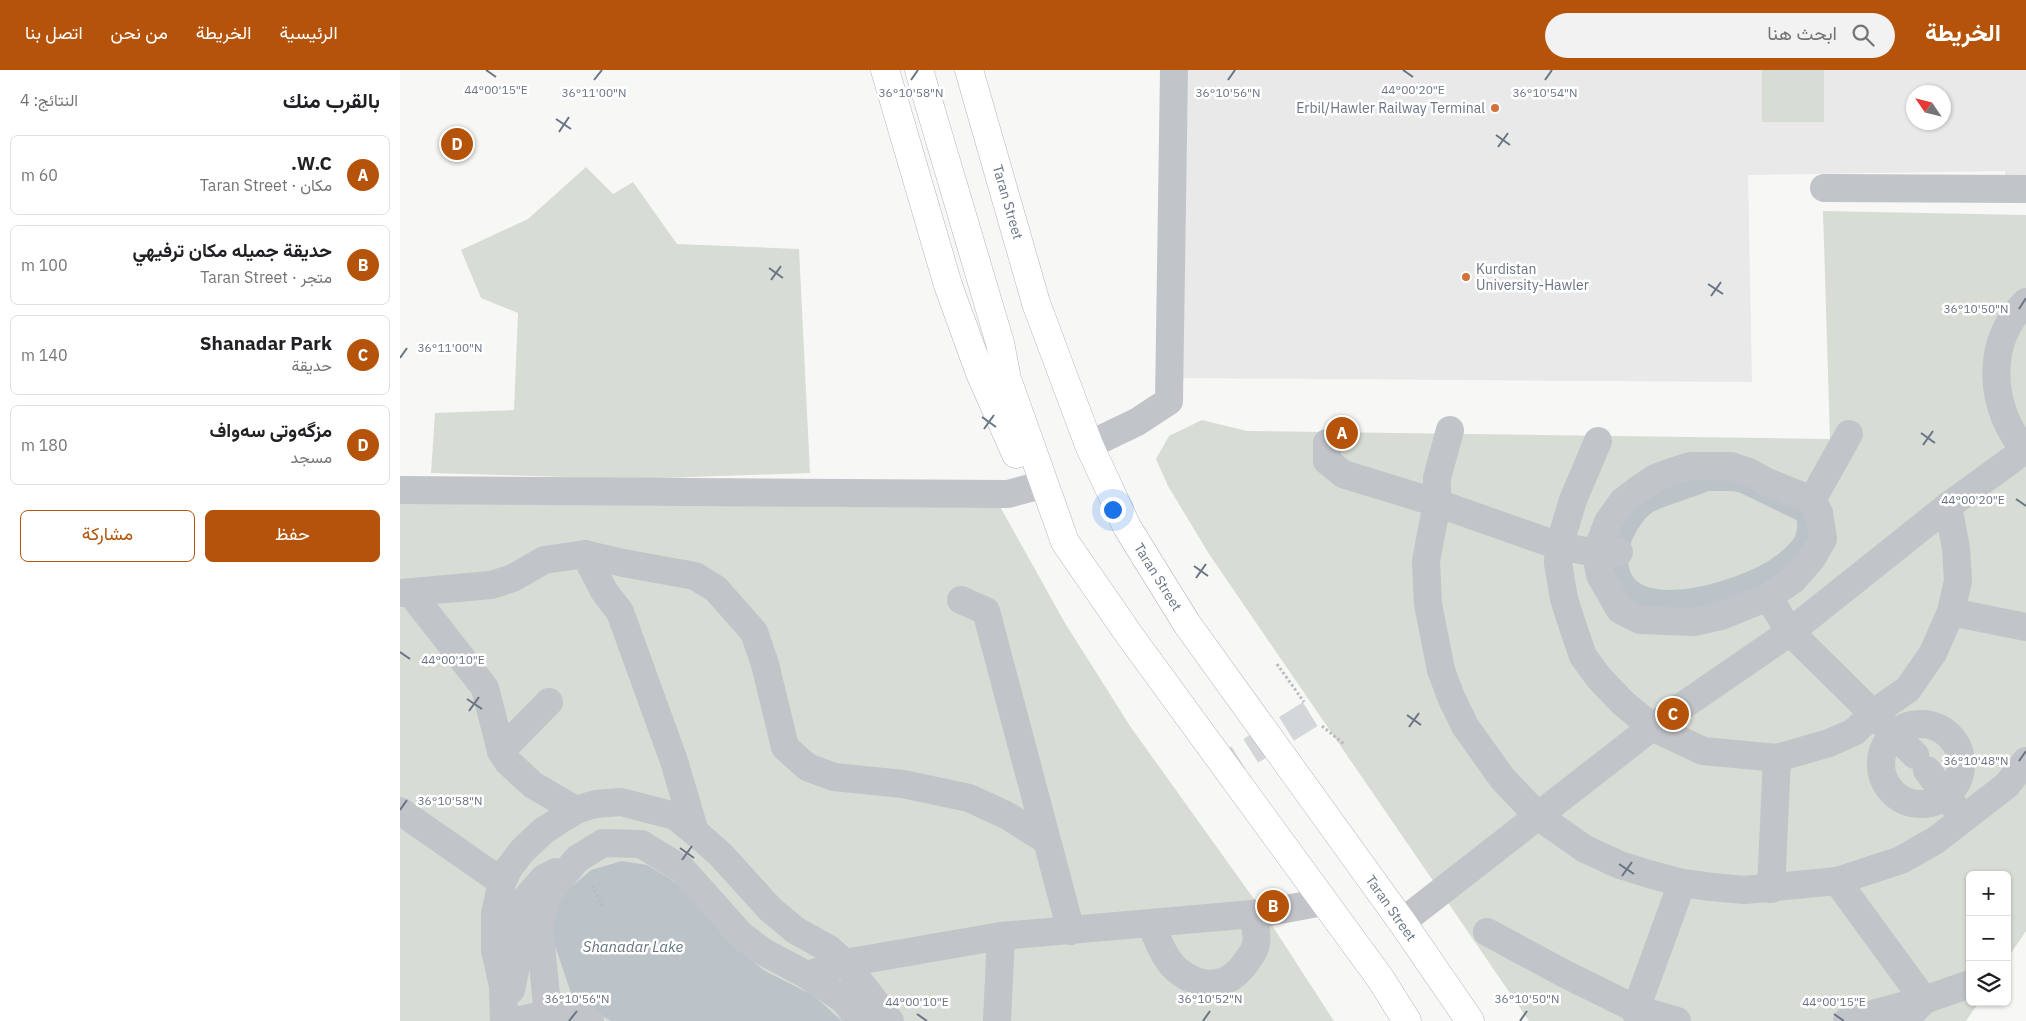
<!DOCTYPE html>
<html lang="ar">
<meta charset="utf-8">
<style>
body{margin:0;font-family:"IBM Plex Sans",Vazirmatn,sans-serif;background:#f2f2f2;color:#202124;direction:rtl}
.controls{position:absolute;right:15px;bottom:15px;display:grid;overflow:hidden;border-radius:8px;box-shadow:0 1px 4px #0004}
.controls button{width:45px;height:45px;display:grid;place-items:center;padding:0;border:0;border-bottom:1px solid #e0e0e0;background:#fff;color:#202124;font:25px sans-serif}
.compass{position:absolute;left:1506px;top:15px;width:45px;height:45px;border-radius:50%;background:#fff;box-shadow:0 1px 4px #0004;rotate:305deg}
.you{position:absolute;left:712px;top:439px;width:18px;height:18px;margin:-12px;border:4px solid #fff;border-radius:50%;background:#1a73e8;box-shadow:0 0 0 8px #1a73e833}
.badge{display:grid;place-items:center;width:32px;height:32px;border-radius:50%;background:#b45309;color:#fff;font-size:16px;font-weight:700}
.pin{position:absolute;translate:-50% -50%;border:2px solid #fff;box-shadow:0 1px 5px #0006}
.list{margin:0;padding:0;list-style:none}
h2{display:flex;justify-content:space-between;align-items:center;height:65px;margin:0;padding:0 20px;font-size:21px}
h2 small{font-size:16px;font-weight:400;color:#757577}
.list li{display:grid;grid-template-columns:32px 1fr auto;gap:15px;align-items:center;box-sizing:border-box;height:80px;margin:0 10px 10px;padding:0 10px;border:1px solid #e0e0e0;border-radius:8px}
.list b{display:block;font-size:19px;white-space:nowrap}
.list p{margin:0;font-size:16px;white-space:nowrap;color:#757577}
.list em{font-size:16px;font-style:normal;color:#757577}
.actions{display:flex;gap:10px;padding:15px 20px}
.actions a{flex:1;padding:11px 0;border:1px solid #b45309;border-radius:8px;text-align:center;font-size:18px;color:#b45309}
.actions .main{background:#b45309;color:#fff}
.icon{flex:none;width:28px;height:28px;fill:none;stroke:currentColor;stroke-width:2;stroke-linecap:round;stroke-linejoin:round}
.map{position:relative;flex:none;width:1626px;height:951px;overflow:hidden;direction:ltr}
header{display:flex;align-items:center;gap:30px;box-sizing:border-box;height:70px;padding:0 25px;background:#b45309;color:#fff}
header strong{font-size:24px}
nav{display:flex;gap:28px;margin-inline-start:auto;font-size:18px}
.search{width:350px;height:45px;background:#f2f2f2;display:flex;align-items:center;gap:12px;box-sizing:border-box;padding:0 18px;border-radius:28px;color:#757577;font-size:19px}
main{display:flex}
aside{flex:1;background:#fff}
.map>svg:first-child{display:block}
.built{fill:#e8e9e8;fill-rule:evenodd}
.green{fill:#d7dcd5}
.water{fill:#bbc3c9}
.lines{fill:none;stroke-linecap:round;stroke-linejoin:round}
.canal{stroke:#bbc3c9;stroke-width:30}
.minor-tunnel{stroke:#d4d7d9;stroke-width:28;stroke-dasharray:28 14;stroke-linecap:butt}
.major-casing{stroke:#b2b6bb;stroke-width:29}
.path{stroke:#b9bbbe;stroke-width:3;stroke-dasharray:2.5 2.5;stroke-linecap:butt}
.minor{stroke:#c1c4c8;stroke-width:28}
.major{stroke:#fff;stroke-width:28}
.ticks{fill:none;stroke:#697484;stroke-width:2}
.poi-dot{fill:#d47239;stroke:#fff;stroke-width:2}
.labels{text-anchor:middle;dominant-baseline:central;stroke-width:5;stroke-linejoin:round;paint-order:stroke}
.poi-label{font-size:14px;fill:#697484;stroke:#fff;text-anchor:end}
.street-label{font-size:14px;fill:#697484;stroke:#fff}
.water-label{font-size:15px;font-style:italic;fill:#65747f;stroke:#fff}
.ticks-label{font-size:12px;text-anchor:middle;fill:#697484;stroke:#fff;stroke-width:5;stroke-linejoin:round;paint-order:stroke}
</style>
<header>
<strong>الخريطة</strong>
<div class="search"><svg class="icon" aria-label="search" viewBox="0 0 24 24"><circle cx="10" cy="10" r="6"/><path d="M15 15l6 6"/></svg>ابحث هنا</div>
<nav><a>الرئيسية</a><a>الخريطة</a><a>من نحن</a><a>اتصل بنا</a></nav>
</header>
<main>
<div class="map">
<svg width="1626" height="951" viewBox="0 0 1626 951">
<rect width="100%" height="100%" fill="#f7f8f5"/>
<!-- built -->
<path class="built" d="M 783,0 L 1626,0 L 1626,109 L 1605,109 L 1605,101 L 1348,105 L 1352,312 L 782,308 ZM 1514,22 L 1544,22 L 1544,52 L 1514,52 Z"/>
<!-- green -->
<g class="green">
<rect x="1362" y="0" width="62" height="52"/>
<path d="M 186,97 L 213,124 L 233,112 L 277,174 L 399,179 L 410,403 L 233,409 L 31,403 L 35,343 L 114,340 L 118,243 L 81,228 L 61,180 L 128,149 Z"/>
<path d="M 1423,141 L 1626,145 L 1626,861 L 1607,889 L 1607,805 L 1570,805 L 1570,932 L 1579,932 L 1566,951 L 1129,951 L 809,484 L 768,416 L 756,389 L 769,366 L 802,350 L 847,361 L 1430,369 Z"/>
<path d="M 0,432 L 598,433 L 665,553 L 730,656 L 864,843 L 934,951 L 0,951 Z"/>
</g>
<!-- water -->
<path class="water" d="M 222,791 L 247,795 L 271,809 L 295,829 L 337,879 L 365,901 L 413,925 L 442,951 L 211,951 L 193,941 L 171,923 L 151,864 L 158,834 L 168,820 L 191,800 Z"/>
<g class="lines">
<!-- canal -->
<path class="canal" d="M 1306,406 L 1333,406 L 1344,408 L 1408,439 C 1415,451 1413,470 1403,481 C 1394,492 1379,503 1367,509 C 1327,530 1213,564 1213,487 C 1213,467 1231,435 1249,427 C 1267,419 1287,414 1306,406 Z"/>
<!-- minor-tunnel -->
<path class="minor-tunnel" d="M 815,703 L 912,643"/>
<!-- major casing -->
<g class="major-casing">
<g id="major">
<path d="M 485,0 L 548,215 L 580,303 L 616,384"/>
<path d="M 519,0 L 600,273 L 607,309 L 665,472 L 730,566 L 980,908 L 1007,951"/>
<path d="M 569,0 L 636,233 L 689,375 L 727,457 L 787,554 L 1002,852 L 1070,951"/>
</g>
</g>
<!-- path -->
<g class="path">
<path d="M 877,594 L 904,632"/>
<path d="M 922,656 L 944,674"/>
<path d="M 192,816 L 204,838"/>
</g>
<!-- minor -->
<g class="minor">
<path d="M 1424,118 L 1626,119"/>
<path d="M 1626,232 C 1584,272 1589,340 1626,381"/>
<path d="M 1050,360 L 1037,408 L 1037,433 L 1026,491 L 1028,534 L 1041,600 L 1051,627 L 1065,656 L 1102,708 L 1138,746 L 1185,779 L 1220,795 L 1249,804 L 1282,813 L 1312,817 L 1345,820 L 1437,811 L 1501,790 L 1536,770 L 1607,715 L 1626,691"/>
<path d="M 1198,371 L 1173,430 L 1159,476 L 1158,493 L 1164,529 L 1174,560 L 1183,586 L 1199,608 L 1223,633 L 1252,657 L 1303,681 L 1377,688 L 1429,673 L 1454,662 L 1474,643 L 1508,619 L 1533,583 L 1551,542 L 1558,511 L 1556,478 L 1548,436"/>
<path d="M 927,373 L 927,391 L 943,404 L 1037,433 L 1159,476 L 1196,483 L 1219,482"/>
<path d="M 689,375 L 737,352 L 769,331 L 774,0"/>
<path d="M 0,420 L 608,424 L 634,417"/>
<path d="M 1412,430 L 1367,412 L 1349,402 L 1331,396 L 1290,396 L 1271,402 L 1255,408 L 1236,421 L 1223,431 L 1208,452 L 1196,483 L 1200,505 L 1220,540 L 1240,550 L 1294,552 L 1321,546 L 1368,527 L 1393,510 L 1412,488 L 1423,469 L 1419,443 L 1412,430 L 1449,364"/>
<path d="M 185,484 L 204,521 L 220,542 L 274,691 L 295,762"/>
<path d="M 0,523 L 91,515 L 113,508 L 144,490 L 185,484 L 223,493 L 295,506 L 316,519 L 354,562 L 365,594 L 385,677 L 407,697 L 434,707 L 503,714 L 569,728 L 606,745 L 646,770"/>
<path d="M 11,523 L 85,618 L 101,681 L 108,692 L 133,715 L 176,740"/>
<path d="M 1368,527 L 1390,562 L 1515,685"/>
<path d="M 561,530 L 586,541 L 671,861"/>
<path d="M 1551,542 L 1626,557"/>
<circle cx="1521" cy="694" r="40"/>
<path d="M 101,681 L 149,632"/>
<path d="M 1527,700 L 1557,740"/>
<path d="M 0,741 L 102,812"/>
<path d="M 1437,811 L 1524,930 L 1504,951"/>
<path d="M 1371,819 L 1377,688"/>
<path d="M 1002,852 L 1252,657 L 1390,562 L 1548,436 L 1625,380"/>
<path d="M 751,854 C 758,870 765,892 781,903 C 806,921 830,916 847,891 C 850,886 855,881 856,874 C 858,865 854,853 853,844"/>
<path d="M 1087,862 L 1165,904 L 1236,939 L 1277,951"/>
<path d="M 407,905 L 445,893 L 601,866 L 864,843 L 923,832"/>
<path d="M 111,920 L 116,896 L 117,864 L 123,832 L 144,808 L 156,802"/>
<path d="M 148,944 L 139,856 L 149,823 L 177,789 L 203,773 L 241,774 L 282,799 L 341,865 L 362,881 L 407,905 L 444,930 L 460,951"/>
<path d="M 104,951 L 103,916 L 95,880 L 95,844 L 102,812 L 109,798 L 122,781 L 143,761 L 176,740 L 195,734 L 221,732 L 275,746 L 295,762 L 321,785 L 370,839 L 395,860 L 429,879 L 445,893 L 490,951"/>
<path d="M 115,951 C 139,946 168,938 190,951"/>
<path d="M 597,951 L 601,866"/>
<path d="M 1238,951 L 1236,939 L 1282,813"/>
<path d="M 1447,951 L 1524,930 L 1570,914"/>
</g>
<!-- major -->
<use href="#major" class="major"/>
</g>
<!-- ticks -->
<path class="ticks" d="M 86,0 L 96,7M 1003,0 L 1013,7M 194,10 L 202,0M 511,10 L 518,0M 828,10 L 835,0M 1145,10 L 1152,0M 156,49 L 171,59M 159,62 L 169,47M 1096,65 L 1110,75M 1098,77 L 1108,63M 369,198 L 383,208M 371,210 L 381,196M 1308,214 L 1323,224M 1311,226 L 1321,212M 1619,239 L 1626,228M 0,288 L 7,278M 582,347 L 596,357M 584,359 L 594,345M 1521,363 L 1535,373M 1523,375 L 1533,361M 1616,429 L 1626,436M 794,496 L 808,506M 796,508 L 806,494M 0,582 L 10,589M 67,629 L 82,639M 69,641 L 79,627M 1007,645 L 1021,655M 1009,657 L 1019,643M 1619,691 L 1626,681M 0,740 L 7,730M 280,778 L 294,788M 282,790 L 292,776M 1219,794 L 1234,804M 1222,806 L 1232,792M 517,944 L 527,951M 1434,944 L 1444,951M 169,951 L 177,941M 803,951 L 810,941M 1120,951 L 1127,941"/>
<!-- markers -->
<g class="poi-dot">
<circle cx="1095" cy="38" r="5"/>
<circle cx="1066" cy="207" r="5"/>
</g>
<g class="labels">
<!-- poi labels -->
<g class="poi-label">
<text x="1085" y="38">Erbil/Hawler Railway Terminal</text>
<text x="1076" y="199" text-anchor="start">Kurdistan<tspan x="1076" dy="16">University-Hawler</tspan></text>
</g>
<!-- street labels -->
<g class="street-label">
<text transform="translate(608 132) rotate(74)">Taran Street</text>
<text transform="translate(758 507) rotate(58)">Taran Street</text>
<text transform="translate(991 838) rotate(55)">Taran Street</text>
</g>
<!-- water labels -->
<g class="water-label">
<text x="233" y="876">Shanadar Lake</text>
</g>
</g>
<g class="ticks-label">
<text x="1013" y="24">44°00'20"E</text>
<text x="96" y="24">44°00'15"E</text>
<text x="194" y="27">36°11'00"N</text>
<text x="511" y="27">36°10'58"N</text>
<text x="828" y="27">36°10'56"N</text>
<text x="1145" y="27">36°10'54"N</text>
<text x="1576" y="243">36°10'50"N</text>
<text x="50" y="282">36°11'00"N</text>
<text x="1573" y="434">44°00'20"E</text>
<text x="53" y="594">44°00'10"E</text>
<text x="1576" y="695">36°10'48"N</text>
<text x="50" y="735">36°10'58"N</text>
<text x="177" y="933">36°10'56"N</text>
<text x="810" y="933">36°10'52"N</text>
<text x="1127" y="933">36°10'50"N</text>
<text x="517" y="936">44°00'10"E</text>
<text x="1434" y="936">44°00'15"E</text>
</g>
</svg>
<div class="controls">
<button>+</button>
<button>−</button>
<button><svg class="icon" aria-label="layers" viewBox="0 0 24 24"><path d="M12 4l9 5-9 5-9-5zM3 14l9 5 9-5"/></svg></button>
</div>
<svg class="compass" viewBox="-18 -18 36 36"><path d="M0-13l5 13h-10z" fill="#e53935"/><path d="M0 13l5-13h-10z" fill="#757577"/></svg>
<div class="you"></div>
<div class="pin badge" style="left:942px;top:363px">A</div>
<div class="pin badge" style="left:873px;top:836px">B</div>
<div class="pin badge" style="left:1273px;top:644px">C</div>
<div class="pin badge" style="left:57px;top:74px">D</div>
</div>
<aside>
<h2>بالقرب منك<small>النتائج: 4</small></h2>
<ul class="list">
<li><span class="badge">A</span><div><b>W.C.</b><p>مكان · Taran Street</p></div><em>60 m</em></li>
<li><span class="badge">B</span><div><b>حديقة جميله مكان ترفيهي</b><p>متجر · Taran Street</p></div><em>100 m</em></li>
<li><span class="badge">C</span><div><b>Shanadar Park</b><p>حديقة</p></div><em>140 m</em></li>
<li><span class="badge">D</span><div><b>مزگەوتی سەواف</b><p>مسجد</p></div><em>180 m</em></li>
</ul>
<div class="actions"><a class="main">حفظ</a><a>مشاركة</a></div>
</aside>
</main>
